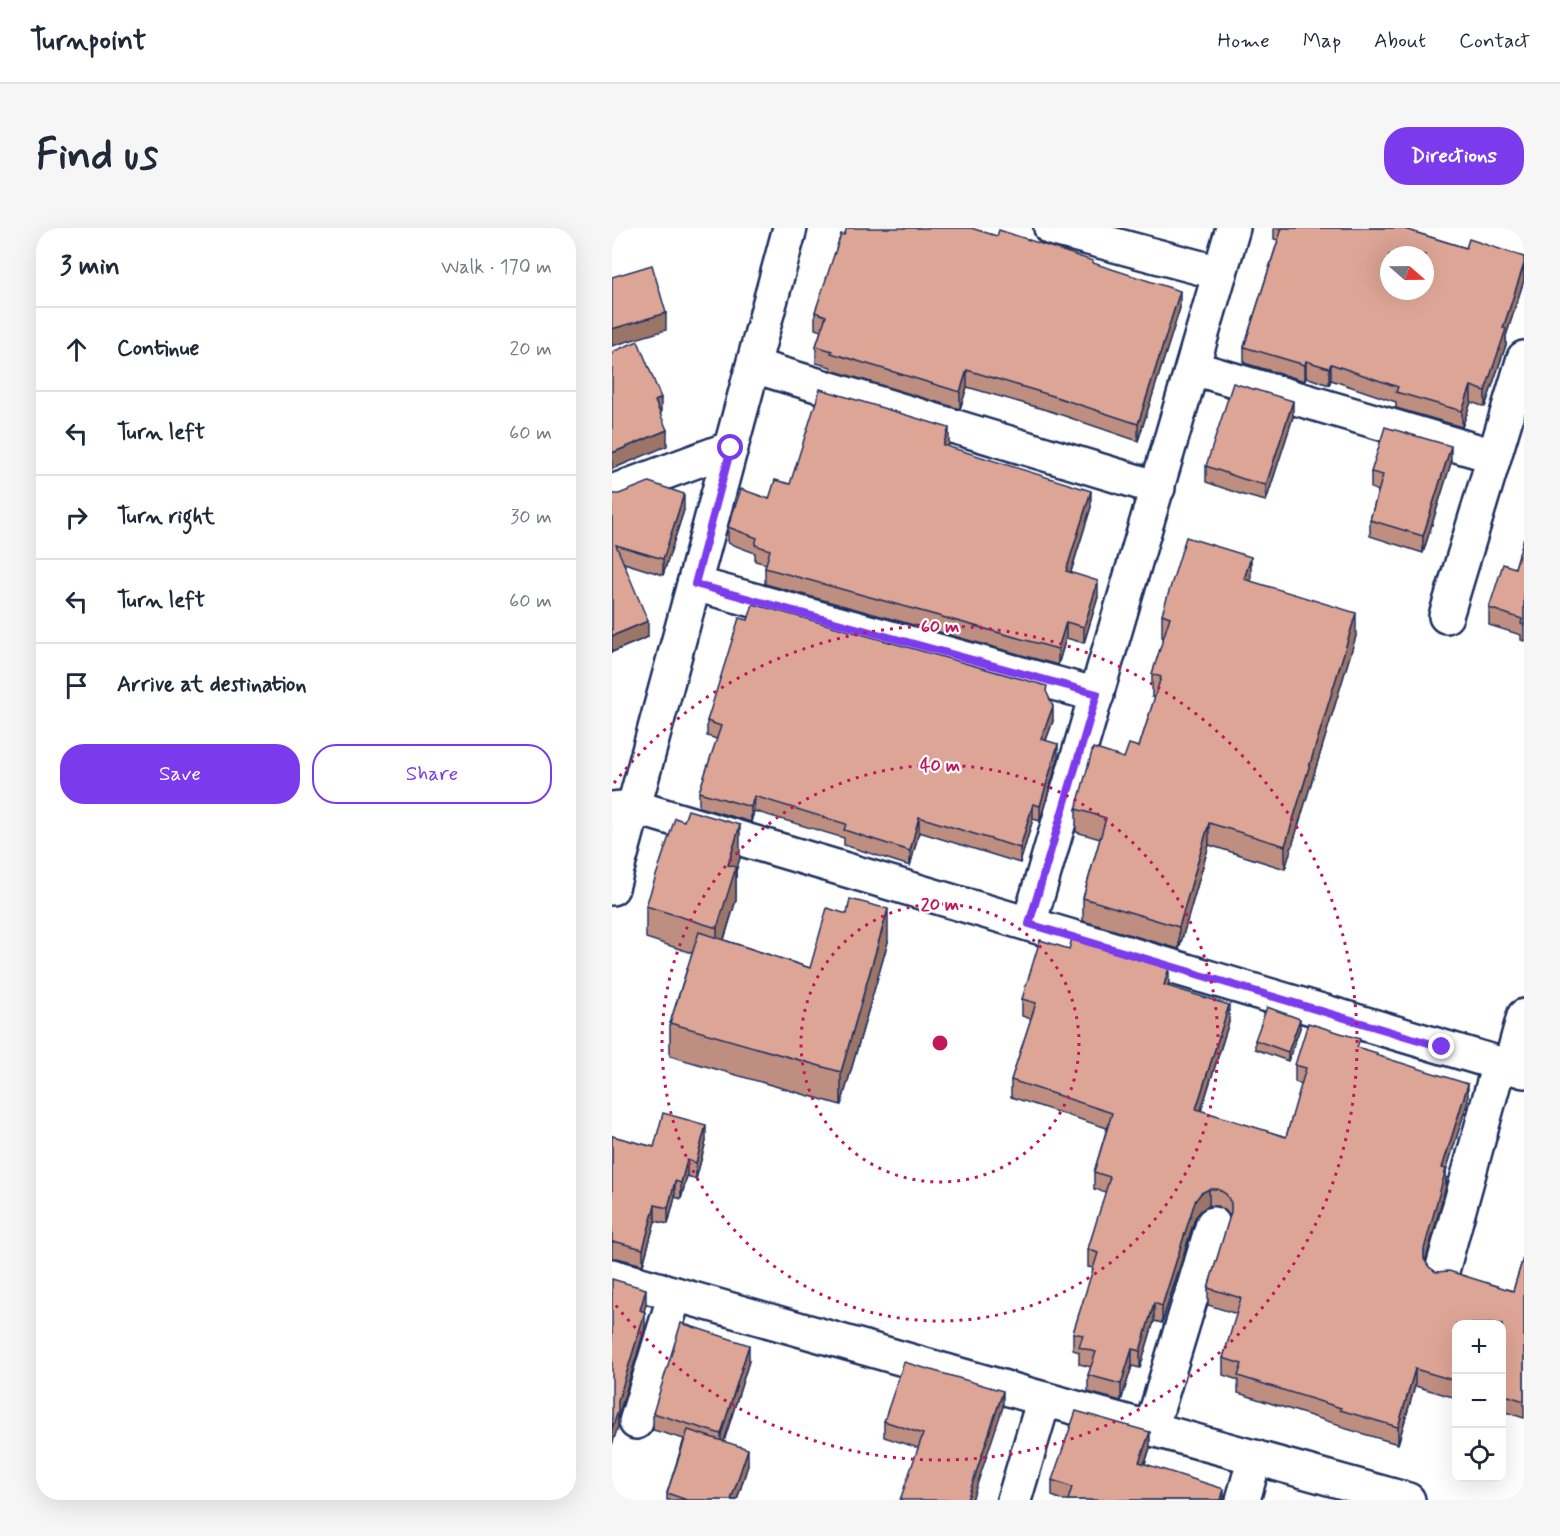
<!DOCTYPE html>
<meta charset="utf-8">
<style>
body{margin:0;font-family:Mynerve,sans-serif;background:#f6f6f7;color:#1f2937}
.controls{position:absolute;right:18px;bottom:18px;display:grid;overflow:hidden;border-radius:12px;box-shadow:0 6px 24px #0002}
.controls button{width:54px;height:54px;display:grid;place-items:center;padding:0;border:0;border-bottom:2px solid #e0e1e3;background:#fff;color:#1f2937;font:30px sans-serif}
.compass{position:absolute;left:768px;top:18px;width:54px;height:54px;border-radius:50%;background:#fff;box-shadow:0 6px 24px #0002;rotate:110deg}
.stop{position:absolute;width:18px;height:18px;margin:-14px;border:4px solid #7c3aed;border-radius:50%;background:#fff}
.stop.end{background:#7c3aed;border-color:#fff;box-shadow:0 2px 6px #0008}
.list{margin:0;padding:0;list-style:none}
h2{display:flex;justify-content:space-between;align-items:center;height:78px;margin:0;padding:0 24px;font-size:26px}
h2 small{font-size:20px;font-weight:400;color:#747a83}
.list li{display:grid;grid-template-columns:39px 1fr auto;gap:18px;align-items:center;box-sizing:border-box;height:84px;padding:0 24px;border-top:2px solid #e0e1e3}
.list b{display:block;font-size:22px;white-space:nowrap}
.list em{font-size:20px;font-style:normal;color:#747a83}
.actions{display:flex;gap:12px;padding:18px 24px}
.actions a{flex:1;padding:14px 0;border:2px solid #7c3aed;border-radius:24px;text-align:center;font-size:21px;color:#7c3aed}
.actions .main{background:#7c3aed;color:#fff}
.icon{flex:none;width:33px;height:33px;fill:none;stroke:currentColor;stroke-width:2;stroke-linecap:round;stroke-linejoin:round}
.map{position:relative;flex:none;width:912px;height:1272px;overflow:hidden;border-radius:24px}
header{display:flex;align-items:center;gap:36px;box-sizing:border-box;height:84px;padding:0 30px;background:#fff;border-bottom:2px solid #e0e1e3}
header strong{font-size:28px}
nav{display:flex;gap:33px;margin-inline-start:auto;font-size:21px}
.intro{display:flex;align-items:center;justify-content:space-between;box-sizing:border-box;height:144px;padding:0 36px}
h1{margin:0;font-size:42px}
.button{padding:15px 27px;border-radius:24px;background:#7c3aed;color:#fff;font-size:21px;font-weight:700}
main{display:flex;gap:36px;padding:0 36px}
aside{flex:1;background:#fff;border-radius:24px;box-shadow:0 6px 24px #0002}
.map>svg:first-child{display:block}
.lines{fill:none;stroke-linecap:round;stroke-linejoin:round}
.minor-casing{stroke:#1b2f5e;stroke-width:38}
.minor{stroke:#fff;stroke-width:33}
.wall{fill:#be8e80;stroke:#1b2f5e;stroke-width:1.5}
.shaded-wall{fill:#9b7468;stroke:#1b2f5e;stroke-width:1.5}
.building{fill:#dda595;stroke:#1b2f5e;stroke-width:1.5;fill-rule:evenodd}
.route{stroke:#7c3aed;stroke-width:8}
.ring{fill:none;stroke:#c2185b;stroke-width:3;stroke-dasharray:3 6}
.centre{fill:#c2185b;stroke:#fff;stroke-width:3}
.ring-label{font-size:18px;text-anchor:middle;font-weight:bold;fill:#c2185b;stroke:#fff;stroke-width:4.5;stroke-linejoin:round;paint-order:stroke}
</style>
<header>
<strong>Turnpoint</strong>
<nav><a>Home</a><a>Map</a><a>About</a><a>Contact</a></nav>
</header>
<div class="intro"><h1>Find us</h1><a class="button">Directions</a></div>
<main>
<aside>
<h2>3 min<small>Walk · 170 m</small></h2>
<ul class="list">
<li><svg class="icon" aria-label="ahead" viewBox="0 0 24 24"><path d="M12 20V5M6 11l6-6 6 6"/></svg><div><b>Continue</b></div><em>20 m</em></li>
<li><svg class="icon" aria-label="left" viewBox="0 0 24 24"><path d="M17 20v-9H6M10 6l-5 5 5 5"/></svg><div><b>Turn left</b></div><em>60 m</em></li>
<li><svg class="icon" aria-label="right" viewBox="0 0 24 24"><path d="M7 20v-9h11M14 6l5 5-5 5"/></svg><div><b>Turn right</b></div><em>30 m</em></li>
<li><svg class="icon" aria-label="left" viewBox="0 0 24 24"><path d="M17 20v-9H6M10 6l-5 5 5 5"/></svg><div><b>Turn left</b></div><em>60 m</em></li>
<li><svg class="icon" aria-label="arrive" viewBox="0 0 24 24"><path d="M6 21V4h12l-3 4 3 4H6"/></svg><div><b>Arrive at destination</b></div></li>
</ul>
<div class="actions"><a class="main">Save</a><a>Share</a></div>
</aside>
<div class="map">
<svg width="912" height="1272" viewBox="0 0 912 1272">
<rect width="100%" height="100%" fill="#fff"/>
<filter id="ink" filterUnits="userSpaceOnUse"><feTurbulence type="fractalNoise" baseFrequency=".0167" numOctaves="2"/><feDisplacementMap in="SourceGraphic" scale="12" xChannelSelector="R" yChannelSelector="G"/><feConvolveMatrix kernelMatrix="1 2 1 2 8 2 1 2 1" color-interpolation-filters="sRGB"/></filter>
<g filter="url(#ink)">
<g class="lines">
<!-- minor casing -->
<g class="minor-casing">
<g id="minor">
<path d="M 439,0 L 608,45"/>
<path d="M 142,138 L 546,260"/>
<path d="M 581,140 L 882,228"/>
<path d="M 0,264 L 119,220"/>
<path d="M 83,356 L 485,467"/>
<path d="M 834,388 L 912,130"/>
<path d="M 0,581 L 22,579 L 912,843"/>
<path d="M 0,660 L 178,0"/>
<path d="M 417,696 L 621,0"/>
<path d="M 898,839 L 912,788"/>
<path d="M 830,1043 L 887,836"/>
<path d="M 0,1048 L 432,1171 L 796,1272"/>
<path d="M 24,1194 L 63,1066"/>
<path d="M 539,1201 L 601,996"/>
<path d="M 402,1272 L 432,1171"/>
<path d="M 631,1272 L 643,1229"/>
</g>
</g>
<!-- minor -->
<use href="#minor" class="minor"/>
</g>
<!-- wall -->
<g class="wall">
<path d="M 662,0 L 789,0 L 854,20 L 912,29 L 912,52 L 894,108 L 894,117 L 873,179 L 859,174 L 850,199 L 784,180 L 784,174 L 719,152 L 717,157 L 694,149 L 693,153 L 632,135 L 632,119 L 666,12 L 662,11 Z"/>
<path d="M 232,7 L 481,36 L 568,80 L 526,213 L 438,183 L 355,159 L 348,181 L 219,142 L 219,139 L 204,135 L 204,118 L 209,103 L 203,101 L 203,84 Z"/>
<path d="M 681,189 L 654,273 L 631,267 L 594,254 L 594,238 Z"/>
<path d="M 337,216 L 336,219 L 479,279 L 459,344 L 486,369 L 472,415 L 454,410 L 446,437 L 153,356 L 153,340 L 154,336 L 143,333 L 143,325 L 116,315 L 116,299 L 178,256 Z"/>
<path d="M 839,235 L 811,325 L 758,308 L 758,292 L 766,263 L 759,260 L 759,244 Z"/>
<path d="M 0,266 L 72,282 L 51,347 L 12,335 L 36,409 L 0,424 Z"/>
<path d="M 912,310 L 912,413 L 909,412 L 909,407 L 877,397 L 877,380 L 903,340 Z"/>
<path d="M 639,352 L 638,353 L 744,408 L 673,641 L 597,617 L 567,721 L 471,693 L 471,670 L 488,611 L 464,604 L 464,581 L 512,530 L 527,519 L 543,469 L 540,469 L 540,446 L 552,410 L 550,409 L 550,386 Z"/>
<path d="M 136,392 L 435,466 L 441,493 L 434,512 L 446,531 L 428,593 L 421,591 L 408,635 L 307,604 L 298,638 L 232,617 L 232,610 L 142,583 L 139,594 L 87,579 L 87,564 L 105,511 L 95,508 L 95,493 Z"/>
<path d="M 128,630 L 124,643 L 124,672 L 112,712 L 198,740 L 276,714 L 229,877 L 58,828 L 58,795 L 80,725 L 34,710 L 34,678 Z"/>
<path d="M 557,757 L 556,758 L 617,794 L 589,883 L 674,909 L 690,856 L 683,854 L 683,837 L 748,820 L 765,827 L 856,873 L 834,943 L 834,958 L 813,1033 L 817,1039 L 824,1044 L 901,1063 L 912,1027 L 912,1190 L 890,1183 L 890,1096 L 844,1096 L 844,1170 L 803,1158 L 786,1216 L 728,1199 L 728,1197 L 626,1165 L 626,1152 L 611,1147 L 611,1130 L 625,1086 L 596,1077 L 596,1060 L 618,989 L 614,983 L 606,978 L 597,978 L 589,982 L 583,990 L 550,1095 L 542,1093 L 528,1140 L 520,1138 L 509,1173 L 476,1164 L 476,1147 L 479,1139 L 467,1136 L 467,1124 L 461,1122 L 461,1105 L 482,1040 L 476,1039 L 476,1021 L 494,964 L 482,961 L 482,944 L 495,900 L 399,869 L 399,852 L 419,791 L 410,788 L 410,771 Z"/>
<path d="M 688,800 L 676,833 L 643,821 L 643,812 Z"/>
<path d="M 0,908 L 42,919 L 94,913 L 84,951 L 75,948 L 69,971 L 63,969 L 56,996 L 43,993 L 31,1037 L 5,1030 L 0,1030 Z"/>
<path d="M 137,1133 L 112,1213 L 136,1237 L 125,1272 L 55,1272 L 55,1265 L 72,1211 L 41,1202 L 41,1185 Z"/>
<path d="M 391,1179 L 306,1220 L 272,1209 L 272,1193 Z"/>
<path d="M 538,1220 L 533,1236 L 612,1272 L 450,1272 L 440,1268 L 440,1252 Z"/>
</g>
<!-- shaded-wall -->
<g class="shaded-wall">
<path d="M 912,36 L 912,52 L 894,108 L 894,117 L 873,179 L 873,163 L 891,100 Z"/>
<path d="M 568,63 L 568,80 L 526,213 L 526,196 Z"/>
<path d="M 54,85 L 54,102 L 0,118 L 0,101 Z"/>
<path d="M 694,133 L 694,149 L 693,153 L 693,137 Z"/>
<path d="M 719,136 L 719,152 L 717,157 L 717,140 Z"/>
<path d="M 355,142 L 355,159 L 348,181 L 348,164 Z"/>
<path d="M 859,158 L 859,174 L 850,199 L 850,183 Z"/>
<path d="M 49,170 L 49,186 L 43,173 Z"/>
<path d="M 681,173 L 681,189 L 654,273 L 654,257 Z"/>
<path d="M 337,200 L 337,216 L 331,233 L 331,217 Z"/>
<path d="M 55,202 L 55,218 L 0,241 L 0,225 Z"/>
<path d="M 839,218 L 839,235 L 811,325 L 811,308 Z"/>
<path d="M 479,263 L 479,279 L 454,359 L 454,343 Z"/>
<path d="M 72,266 L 72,282 L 51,347 L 51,331 Z"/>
<path d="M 639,329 L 639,352 L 632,374 L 632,351 Z"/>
<path d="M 486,353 L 486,369 L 472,415 L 472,399 Z"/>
<path d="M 744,385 L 744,408 L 673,641 L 673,618 Z"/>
<path d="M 36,393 L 36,409 L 0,424 L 0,408 Z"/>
<path d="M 454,394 L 454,410 L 446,437 L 446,421 Z"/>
<path d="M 441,478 L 441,493 L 429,526 L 429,511 Z"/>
<path d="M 446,516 L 446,531 L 428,593 L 428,578 Z"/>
<path d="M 142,568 L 142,583 L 139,594 L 139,579 Z"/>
<path d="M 421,576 L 421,591 L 408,635 L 408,620 Z"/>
<path d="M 307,589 L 307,604 L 298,638 L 298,623 Z"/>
<path d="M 597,595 L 597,617 L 567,721 L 567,699 Z"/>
<path d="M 128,597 L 128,630 L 124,643 L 124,672 L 105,733 L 105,700 L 116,637 Z"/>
<path d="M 276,681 L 276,714 L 229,877 L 229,844 Z"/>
<path d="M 557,740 L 557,757 L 552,774 L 552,757 Z"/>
<path d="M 617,777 L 617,794 L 584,898 L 584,881 Z"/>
<path d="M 688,791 L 688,800 L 676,833 L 676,824 Z"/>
<path d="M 856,856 L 856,873 L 834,943 L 834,958 L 812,1038 L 812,1021 L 830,940 Z"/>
<path d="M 94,897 L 94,913 L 84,951 L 84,935 Z"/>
<path d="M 75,932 L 75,948 L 69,971 L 69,955 Z"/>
<path d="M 63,953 L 63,969 L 56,996 L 56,980 Z"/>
<path d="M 597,961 L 597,978 L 589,982 L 583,990 L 550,1095 L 550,1078 L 583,973 L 589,965 Z"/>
<path d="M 43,977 L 43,993 L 31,1037 L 31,1021 Z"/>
<path d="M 34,1061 L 34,1077 L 28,1098 L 28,1082 Z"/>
<path d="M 542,1075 L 542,1093 L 528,1140 L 528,1123 Z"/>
<path d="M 33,1084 L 33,1100 L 6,1189 L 6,1199 L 0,1217 L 0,1201 L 6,1173 Z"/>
<path d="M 137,1117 L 137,1133 L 109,1223 L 109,1206 Z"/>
<path d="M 520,1121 L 520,1138 L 509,1173 L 509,1156 Z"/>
<path d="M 803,1141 L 803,1158 L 786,1216 L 786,1199 Z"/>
<path d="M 391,1163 L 391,1179 L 360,1272 L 355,1272 Z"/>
<path d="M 538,1204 L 538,1220 L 527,1250 L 527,1234 Z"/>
<path d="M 136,1221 L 136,1237 L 125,1272 L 119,1272 Z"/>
<path d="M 612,1261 L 612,1272 L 609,1272 Z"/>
</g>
<!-- building -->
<g class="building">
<path d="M 235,0 L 359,0 L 385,8 L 387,2 L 481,33 L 481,35 L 568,63 L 526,196 L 438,167 L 355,142 L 348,164 L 219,125 L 220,123 L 204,118 L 214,88 L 203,84 L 229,6 L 232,7 Z"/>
<path d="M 670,0 L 789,0 L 854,20 L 857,11 L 912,29 L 912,36 L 891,100 L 894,101 L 873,163 L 859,158 L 850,183 L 784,164 L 786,159 L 719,136 L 717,140 L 694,133 L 693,137 L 632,119 ZM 777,27 L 813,27 L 813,63 L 777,63 Z"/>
<path d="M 40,37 L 54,85 L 0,101 L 0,49 Z"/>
<path d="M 26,113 L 49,170 L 43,173 L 55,202 L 0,225 L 0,124 Z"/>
<path d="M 621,155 L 681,173 L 654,257 L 631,251 L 594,238 Z"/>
<path d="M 208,161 L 337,200 L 331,217 L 479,263 L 454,343 L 486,353 L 472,399 L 454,394 L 446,421 L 153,340 L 158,322 L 143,317 L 145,310 L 116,299 L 129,261 L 157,271 L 163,252 L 178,256 Z"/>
<path d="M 773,199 L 839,218 L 811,308 L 758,292 L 771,247 L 759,244 Z"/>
<path d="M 37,254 L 72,266 L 51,331 L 4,317 L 36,393 L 0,408 L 0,266 L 7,266 Z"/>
<path d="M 574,309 L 639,329 L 632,351 L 744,385 L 673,618 L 597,595 L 567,699 L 471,670 L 494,590 L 464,581 L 481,520 L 512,530 L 517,516 L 527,519 L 549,449 L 540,446 L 558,389 L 550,386 Z"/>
<path d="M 912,310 L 912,397 L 909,396 L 910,391 L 877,380 L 891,336 L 903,340 Z"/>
<path d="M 141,376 L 435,458 L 434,463 L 441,478 L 429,511 L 446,516 L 428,578 L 421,576 L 408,620 L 307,589 L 298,623 L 232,602 L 234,596 L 142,568 L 139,579 L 87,564 L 109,498 L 95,493 L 127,390 L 136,392 Z"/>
<path d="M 76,582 L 128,597 L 116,637 L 124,639 L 105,700 L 34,678 L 63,590 L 72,593 Z"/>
<path d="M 238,671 L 276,681 L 229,844 L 58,795 L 87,704 L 198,740 L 215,680 L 235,686 Z"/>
<path d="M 460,711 L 557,740 L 552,757 L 617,777 L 584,881 L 674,909 L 694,840 L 683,837 L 696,795 L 748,811 L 745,819 L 765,825 L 764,827 L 856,856 L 830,940 L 834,941 L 812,1021 L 812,1031 L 817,1039 L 824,1044 L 837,1043 L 901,1063 L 912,1027 L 912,1173 L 890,1166 L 890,1096 L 844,1096 L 844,1153 L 803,1141 L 786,1199 L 728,1182 L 729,1180 L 626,1148 L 630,1136 L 611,1130 L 629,1070 L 596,1060 L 619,984 L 619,975 L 614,966 L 606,961 L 597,961 L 589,965 L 583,973 L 550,1078 L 542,1075 L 528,1123 L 520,1121 L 509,1156 L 476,1147 L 484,1124 L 467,1119 L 471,1107 L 461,1105 L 486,1025 L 476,1021 L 498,949 L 482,944 L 500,885 L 399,852 L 424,775 L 410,771 L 428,712 L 457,721 Z"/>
<path d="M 655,779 L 688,791 L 676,824 L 643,812 Z"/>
<path d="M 51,885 L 94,897 L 84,935 L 75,932 L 69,955 L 63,953 L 56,980 L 43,977 L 31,1021 L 5,1014 L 0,1014 L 0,908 L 42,919 Z"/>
<path d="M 0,1051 L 34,1061 L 28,1082 L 33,1084 L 6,1173 L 6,1183 L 0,1201 Z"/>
<path d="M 69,1095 L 137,1117 L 109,1206 L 41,1185 Z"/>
<path d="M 292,1134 L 391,1163 L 355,1272 L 288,1272 L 311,1206 L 272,1193 Z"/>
<path d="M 464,1183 L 538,1204 L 527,1234 L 612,1261 L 609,1272 L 456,1272 L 460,1259 L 440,1252 Z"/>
<path d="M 76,1202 L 136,1221 L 119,1272 L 75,1272 L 55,1265 Z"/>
</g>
</g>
<g class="lines" filter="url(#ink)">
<!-- route -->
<path class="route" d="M 119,220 L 83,356 L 485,466 L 417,696 L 830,819"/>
</g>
<!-- distance rings -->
<g class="ring">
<circle cx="328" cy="815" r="139"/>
<circle cx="328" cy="815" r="278"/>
<path d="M2 555A417 417 0 1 1 2 1075"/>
</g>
<circle cx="328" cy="815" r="9" class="centre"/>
<g class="ring-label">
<text x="328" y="404">60 m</text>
<text x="328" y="543">40 m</text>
<text x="328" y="682">20 m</text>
</g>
</svg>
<div class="controls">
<button>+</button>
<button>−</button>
<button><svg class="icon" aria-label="locate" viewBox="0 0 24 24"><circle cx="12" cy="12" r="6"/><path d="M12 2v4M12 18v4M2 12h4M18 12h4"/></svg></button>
</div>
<svg class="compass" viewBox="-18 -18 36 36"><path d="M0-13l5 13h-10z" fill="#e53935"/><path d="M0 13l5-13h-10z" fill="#747a83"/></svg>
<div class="stop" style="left:119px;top:220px"></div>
<div class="stop end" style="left:830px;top:819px"></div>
</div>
</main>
